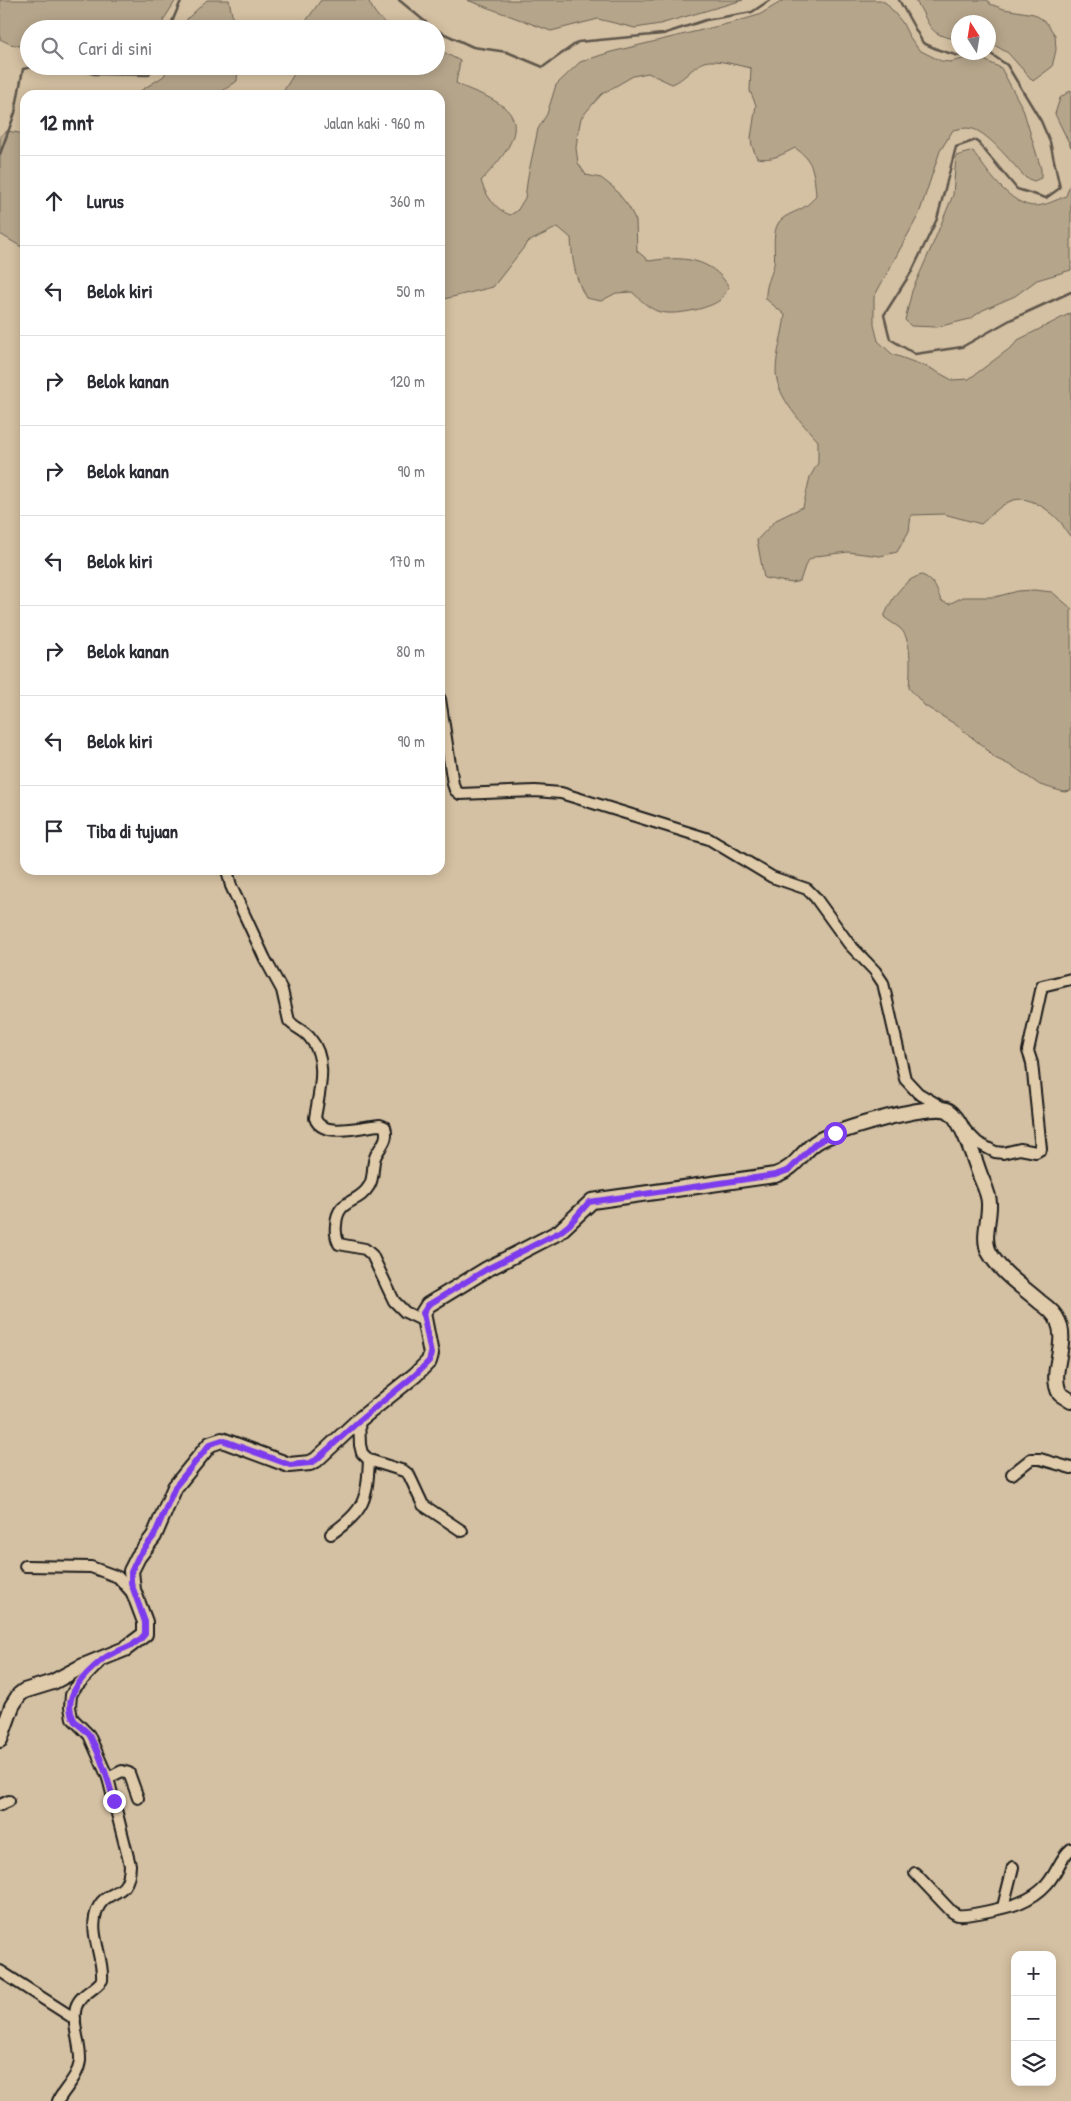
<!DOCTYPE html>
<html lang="id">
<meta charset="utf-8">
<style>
body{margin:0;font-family:"Patrick Hand",sans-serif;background:#f7f7f7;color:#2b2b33}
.controls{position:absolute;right:15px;bottom:15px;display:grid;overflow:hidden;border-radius:10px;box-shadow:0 2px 12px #0003}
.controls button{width:45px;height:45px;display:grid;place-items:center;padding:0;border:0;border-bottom:1px solid #e1e1e2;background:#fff;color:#2b2b33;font:25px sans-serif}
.compass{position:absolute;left:951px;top:15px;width:45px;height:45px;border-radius:50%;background:#fff;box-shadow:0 2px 12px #0003;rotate:348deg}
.stop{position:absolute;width:15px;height:15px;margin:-11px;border:4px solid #7c3aed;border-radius:50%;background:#fff}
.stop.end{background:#7c3aed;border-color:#fff;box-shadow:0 1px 5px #0008}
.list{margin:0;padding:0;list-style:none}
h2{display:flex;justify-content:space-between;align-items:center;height:65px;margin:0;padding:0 20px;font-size:21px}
h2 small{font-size:16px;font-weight:400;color:#7c7c81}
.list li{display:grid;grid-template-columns:32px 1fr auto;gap:15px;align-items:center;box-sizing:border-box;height:90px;padding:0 20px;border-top:1px solid #e1e1e2}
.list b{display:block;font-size:19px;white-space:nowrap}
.list em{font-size:16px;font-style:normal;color:#7c7c81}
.icon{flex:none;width:28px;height:28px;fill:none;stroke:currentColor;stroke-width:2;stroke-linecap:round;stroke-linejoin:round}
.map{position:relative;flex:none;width:1071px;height:2101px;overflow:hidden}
.search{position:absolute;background:#fff;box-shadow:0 2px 12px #0003;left:20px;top:20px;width:425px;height:55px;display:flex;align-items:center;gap:12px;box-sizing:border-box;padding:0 18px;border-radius:28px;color:#7c7c81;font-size:19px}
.panel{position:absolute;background:#fff;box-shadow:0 2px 12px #0003;left:20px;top:90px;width:425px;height:785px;border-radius:15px}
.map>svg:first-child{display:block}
.green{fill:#b5a58b;stroke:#686054}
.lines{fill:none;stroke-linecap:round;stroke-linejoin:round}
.stream{stroke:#5f574c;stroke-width:2.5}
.street-casing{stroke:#1c1c1c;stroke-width:14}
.secondary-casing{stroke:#1c1c1c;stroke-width:18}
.street{stroke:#e0cbaa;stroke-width:10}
.secondary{stroke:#e0cbaa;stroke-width:14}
.route{stroke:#7c3aed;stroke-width:6}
</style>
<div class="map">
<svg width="1071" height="2101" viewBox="0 0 1071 2101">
<rect width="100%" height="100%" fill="#d4c0a2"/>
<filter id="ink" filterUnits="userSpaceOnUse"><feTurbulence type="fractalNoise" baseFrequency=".02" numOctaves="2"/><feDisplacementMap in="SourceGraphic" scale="10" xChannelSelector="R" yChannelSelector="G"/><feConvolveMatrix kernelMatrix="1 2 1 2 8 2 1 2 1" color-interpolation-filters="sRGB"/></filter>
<g filter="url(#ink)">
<!-- green -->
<g class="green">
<path d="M 0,0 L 176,0 L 164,19 L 161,29 L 29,29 L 29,48 L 10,44 L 0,39 Z"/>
<path d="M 207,0 L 229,0 L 235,29 L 183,29 L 187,19 Z"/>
<path d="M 321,0 L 368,0 C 375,14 381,23 396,29 L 304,29 L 306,21 Z"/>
<path d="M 467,0 L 743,0 L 660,24 L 635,28 L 598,19 L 551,31 Z"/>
<path d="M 784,0 L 880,0 L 886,3 L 902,22 L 909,36 L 919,50 L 941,61 L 950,62 L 976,56 L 1001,68 L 1023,109 L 1041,169 L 1041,178 L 1034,181 L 1026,178 C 1013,165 990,134 973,129 C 966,127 959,129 953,130 L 940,151 L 919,214 L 874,297 L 874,325 L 878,341 L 892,354 L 930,368 L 952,380 L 969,379 L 1013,346 L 1018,340 L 1071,313 L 1071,537 C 1067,533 1065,529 1062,524 C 1058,518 1048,510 1041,506 C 1013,489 1001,507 981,524 L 944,514 L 911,515 L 909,531 L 897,552 L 880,556 L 848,552 L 816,556 L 809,560 L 805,566 L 800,581 L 792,583 L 764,578 L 757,540 L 776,520 L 803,507 L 810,477 L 818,463 L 818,441 C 802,423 777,398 776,372 C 776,353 783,334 785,315 L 766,299 C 765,286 771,277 774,265 C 776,253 771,233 779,222 C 788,211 806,212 816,195 C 814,174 814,160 795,148 C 783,154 772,161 757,158 L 752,146 L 751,138 L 756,105 L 750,91 L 751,68 C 739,66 715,58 704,62 C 692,67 684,80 672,84 L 648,73 L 633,76 L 602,94 L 592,105 L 581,118 L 578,133 L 576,148 L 578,163 L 586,175 L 601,178 L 614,188 L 629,207 L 636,221 L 637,251 L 649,261 C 681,256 711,257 729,287 C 726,291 723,297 720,300 C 709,309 671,317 657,311 C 647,307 640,299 632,292 L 616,293 L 601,301 L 586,298 C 575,279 572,259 571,238 L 558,227 L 528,242 L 493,287 L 440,300 L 440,95 L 281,95 L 299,66 L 436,66 L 436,48 L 460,61 L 456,83 C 470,91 485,94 498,103 C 535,125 500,160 481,181 C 486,196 495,209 510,215 L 517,211 L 525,198 L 528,176 L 538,129 L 547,114 L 556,85 L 580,62 L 611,52 L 735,22 L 759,15 Z"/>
<path d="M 915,0 L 988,0 L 990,4 L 1004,9 L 1034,14 L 1046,22 L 1055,35 L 1056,50 L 1052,67 L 1033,81 L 1008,53 L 989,42 L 988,22 L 958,22 L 958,39 C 926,36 931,23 915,0 Z"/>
<path d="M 168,66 L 238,66 L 237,81 L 217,95 L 134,95 L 164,76 Z"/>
<path d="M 1071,90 L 1071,147 L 1055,114 L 1060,98 Z"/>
<path d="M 7,131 L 25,134 L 25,249 L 0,234 L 0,136 Z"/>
<path d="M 973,151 C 985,169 1011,207 1036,206 C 1047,205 1056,200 1066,196 L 1071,182 L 1071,270 L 1037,280 L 1015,296 L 983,310 L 970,319 L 937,327 L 911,326 L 905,320 L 912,291 L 932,246 L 953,195 L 956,156 Z"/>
<path d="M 922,575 C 934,580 937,589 941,601 L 949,604 L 963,597 L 995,597 L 1018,591 L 1034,590 L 1052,592 L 1071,608 L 1071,791 L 1064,792 L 1040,785 L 1014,767 L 995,758 L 984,747 L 955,724 L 925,706 L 909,688 C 910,672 913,642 901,629 C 896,625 889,621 884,617 C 891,600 903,579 922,575 Z"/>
</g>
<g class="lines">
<!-- stream -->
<g class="stream">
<path d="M 399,0 L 434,29"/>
<path d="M 899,0 L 923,43 L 939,50 L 959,56 L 977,52"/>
<path d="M 169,29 L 180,3 L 183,0"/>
<path d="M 436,30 L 473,47 L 507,52 L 543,67 L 578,42 L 663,34 L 706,20 L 752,12 L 770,0"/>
<path d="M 988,52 L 1007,65 L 1041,121 L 1050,142 L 1060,188 L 1046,198 L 1017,189 L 976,140 L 956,147 L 937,219 L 912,271 L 884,315 L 890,339 L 915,354 L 962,347 L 1010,320 L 1071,292"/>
<path d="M 67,66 L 94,74 L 149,75 L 153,66"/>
<path d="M 0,154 L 15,113 L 23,69 L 37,66"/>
</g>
<!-- street casing -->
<g class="street-casing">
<g id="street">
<path d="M 440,699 L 453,784 L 455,790 L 460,794 L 535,791 L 561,793 L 709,839 L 772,877 L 807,889 L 815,897 L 849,944 L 875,971 L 883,983 L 905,1079 L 918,1093 L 945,1109"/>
<path d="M 227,870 L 231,886 L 265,959 L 282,990 L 289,1021 C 295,1028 304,1030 310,1038 C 329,1060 319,1092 315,1118 C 322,1139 362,1126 380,1125 L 385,1127 C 389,1140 381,1145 376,1155 C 371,1165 375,1177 369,1186 C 358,1205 337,1198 336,1225 C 335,1233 336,1238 339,1244 L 365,1249 L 372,1255 L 394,1301 L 405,1312 L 424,1321"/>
<path d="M 965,1130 L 978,1143 L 995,1152 L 1003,1153 L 1020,1149 L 1036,1152 L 1041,1149 L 1032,1063 L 1028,1051 L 1042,986 L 1071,979"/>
<path d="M 359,1420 L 360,1445 L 362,1453 L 369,1460 L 404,1471 L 409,1475 L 423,1505 L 462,1531"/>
<path d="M 1012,1474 L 1031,1459 L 1040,1459 L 1071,1468"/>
<path d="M 331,1534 C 365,1510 367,1500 369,1460"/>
<path d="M 25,1566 L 91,1567 L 118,1577 L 134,1595"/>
<path d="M 108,1778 L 122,1771 L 129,1773 L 138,1798"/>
<path d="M 0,1805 L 9,1801"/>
<path d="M 915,1873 L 951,1911 C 952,1912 957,1915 958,1915 C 966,1917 1009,1907 1019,1903 C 1029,1899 1040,1892 1047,1884 C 1057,1873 1060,1858 1071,1849"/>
<path d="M 1003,1907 L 1013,1867"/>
<path d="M 0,1971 L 75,2019"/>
<path d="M 58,2101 C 65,2088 78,2077 80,2061 C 81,2044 71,2023 76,2007 C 80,1994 95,1990 102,1980 C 104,1957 88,1933 97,1910 C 107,1886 129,1901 130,1865 L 108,1778 L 89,1735 L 72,1718 L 70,1707 L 71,1695 L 75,1688 L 102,1660"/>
</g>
</g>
<!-- secondary casing -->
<g class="secondary-casing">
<path id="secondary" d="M 0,1740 L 12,1706 L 19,1695 L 24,1691 L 53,1682 L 83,1666 L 125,1649 L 145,1634 L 145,1622 L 133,1590 L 131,1571 L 138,1557 L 154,1536 L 175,1487 L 210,1444 L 222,1440 L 289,1465 L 310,1463 L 316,1460 L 359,1420 L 415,1375 L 429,1361 L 431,1354 L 423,1313 L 428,1305 L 487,1269 L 559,1232 L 592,1201 L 775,1175 C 796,1168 799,1155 815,1143 C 831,1131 934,1101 949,1111 C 963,1120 974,1159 980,1175 C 983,1183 989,1194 989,1203 C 990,1218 982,1238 989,1252 C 1000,1272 1023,1287 1040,1302 C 1047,1307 1055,1313 1058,1321 C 1069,1345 1048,1372 1060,1394 L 1071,1401"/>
</g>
<!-- street -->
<use href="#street" class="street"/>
<!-- secondary -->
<use href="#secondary" class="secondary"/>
</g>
</g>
<g class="lines" filter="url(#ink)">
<!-- route -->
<path class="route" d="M 114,1801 C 108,1779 101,1756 90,1736 C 86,1729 78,1726 74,1720 C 60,1696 87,1672 103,1659 C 115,1649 134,1649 145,1634 L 145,1622 L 131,1583 L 131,1572 L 138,1557 L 154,1536 L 175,1487 L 210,1444 L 222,1440 L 290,1465 L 310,1463 L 316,1460 L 360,1420 L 415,1375 L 429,1361 L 431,1354 L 423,1313 L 428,1305 L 487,1269 L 560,1232 L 569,1225 L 589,1202 L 775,1175 L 789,1170 L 815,1144 L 835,1133"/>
</g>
</svg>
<div class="controls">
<button>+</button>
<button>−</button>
<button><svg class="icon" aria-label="layers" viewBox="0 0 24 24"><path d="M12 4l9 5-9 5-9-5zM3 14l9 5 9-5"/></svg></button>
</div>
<svg class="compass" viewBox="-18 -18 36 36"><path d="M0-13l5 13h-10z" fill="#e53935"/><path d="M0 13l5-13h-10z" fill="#7c7c81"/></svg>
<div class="stop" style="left:835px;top:1133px"></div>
<div class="stop end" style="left:114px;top:1801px"></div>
<div class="search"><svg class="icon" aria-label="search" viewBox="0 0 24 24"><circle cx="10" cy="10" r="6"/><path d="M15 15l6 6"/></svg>Cari di sini</div>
<section class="panel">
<h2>12 mnt<small>Jalan kaki · 960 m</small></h2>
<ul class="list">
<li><svg class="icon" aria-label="ahead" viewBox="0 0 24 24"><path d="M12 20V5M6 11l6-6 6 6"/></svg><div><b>Lurus</b></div><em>360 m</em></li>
<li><svg class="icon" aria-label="left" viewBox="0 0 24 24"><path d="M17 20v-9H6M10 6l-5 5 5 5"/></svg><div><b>Belok kiri</b></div><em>50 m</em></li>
<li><svg class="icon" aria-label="right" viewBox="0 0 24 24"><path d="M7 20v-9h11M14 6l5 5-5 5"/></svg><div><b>Belok kanan</b></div><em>120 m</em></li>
<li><svg class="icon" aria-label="right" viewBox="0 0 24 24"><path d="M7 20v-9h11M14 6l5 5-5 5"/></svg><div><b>Belok kanan</b></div><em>90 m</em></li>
<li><svg class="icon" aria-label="left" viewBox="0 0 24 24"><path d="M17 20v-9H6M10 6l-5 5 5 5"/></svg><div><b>Belok kiri</b></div><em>170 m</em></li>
<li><svg class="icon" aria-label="right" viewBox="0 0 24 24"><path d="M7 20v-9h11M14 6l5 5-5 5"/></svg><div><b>Belok kanan</b></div><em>80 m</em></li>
<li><svg class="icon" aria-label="left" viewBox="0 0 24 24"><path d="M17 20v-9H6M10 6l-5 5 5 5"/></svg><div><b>Belok kiri</b></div><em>90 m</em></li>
<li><svg class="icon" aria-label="arrive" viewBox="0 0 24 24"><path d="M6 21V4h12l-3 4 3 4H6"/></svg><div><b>Tiba di tujuan</b></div></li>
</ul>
</section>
</div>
